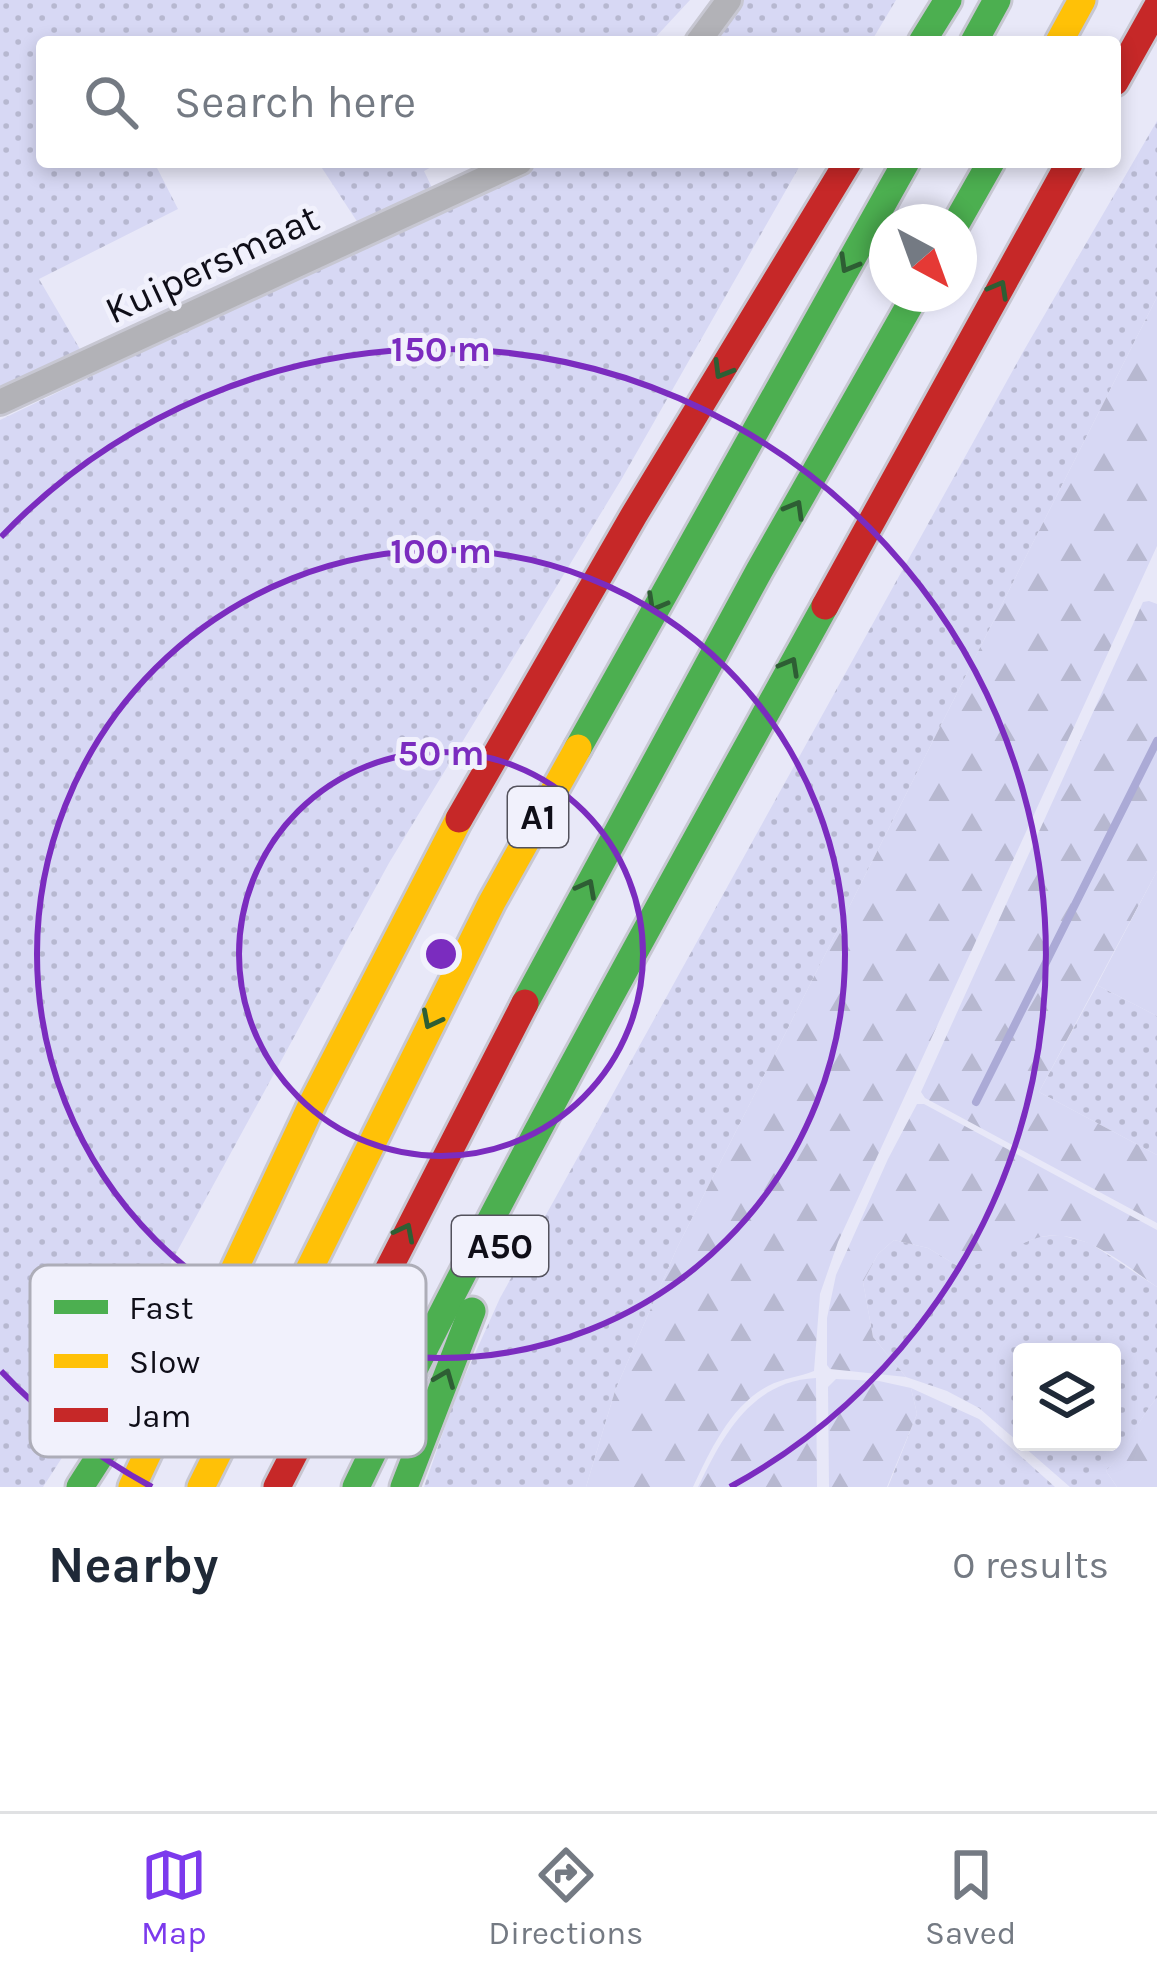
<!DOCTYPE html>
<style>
body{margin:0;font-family:Karla,sans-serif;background:#f6f6f7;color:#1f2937}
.controls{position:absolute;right:36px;bottom:36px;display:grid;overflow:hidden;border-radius:12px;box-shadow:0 6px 18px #0003}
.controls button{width:108px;height:108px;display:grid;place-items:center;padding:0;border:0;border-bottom:3px solid #e0e1e3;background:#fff;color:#1f2937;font:60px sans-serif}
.compass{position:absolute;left:869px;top:204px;width:108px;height:108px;border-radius:50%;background:#fff;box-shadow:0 6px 18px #0003;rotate:139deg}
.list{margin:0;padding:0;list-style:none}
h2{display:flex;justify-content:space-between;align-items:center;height:156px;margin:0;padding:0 48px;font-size:51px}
h2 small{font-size:39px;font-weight:400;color:#747a83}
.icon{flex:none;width:66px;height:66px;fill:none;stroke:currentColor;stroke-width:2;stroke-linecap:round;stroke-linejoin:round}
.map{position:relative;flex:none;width:1157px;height:1487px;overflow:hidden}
.search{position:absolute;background:#fff;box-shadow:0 6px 18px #0003;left:36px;right:36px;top:36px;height:132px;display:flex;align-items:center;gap:30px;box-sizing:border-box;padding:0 42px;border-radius:12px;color:#747a83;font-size:45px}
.sheet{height:324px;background:#fff}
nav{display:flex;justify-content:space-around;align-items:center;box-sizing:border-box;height:168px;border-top:3px solid #e0e1e3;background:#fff;font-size:33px;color:#747a83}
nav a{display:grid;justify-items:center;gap:6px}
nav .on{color:#7c3aed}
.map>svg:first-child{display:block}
.grass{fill:url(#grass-dots);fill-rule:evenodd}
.forest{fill:url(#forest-firs)}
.pitch{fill:#d7d8f4}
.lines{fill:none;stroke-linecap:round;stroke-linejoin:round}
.stream{stroke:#abaad6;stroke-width:8}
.street-casing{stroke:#c7c7d2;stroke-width:30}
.fast-casing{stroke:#c7c7d2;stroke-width:33}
.slow-casing{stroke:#c7c7d2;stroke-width:33}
.jam-casing{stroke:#c7c7d2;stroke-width:33}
.street{stroke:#b2b2b7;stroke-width:24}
.fast{stroke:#4caf50;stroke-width:27}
.slow{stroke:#ffc107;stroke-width:27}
.jam{stroke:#c62828;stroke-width:27}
.oneway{stroke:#2e5e34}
.ring{fill:none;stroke:#7b2cbf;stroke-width:6}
.labels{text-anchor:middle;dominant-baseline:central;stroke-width:10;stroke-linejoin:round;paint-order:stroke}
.shield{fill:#f1f1fc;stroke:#53525c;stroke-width:3}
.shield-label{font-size:36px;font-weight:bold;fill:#0f0e18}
.street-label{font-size:39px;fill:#0f0e18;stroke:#f1f1fc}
.key{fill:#f1f1fc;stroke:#adadb8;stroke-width:3}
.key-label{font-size:33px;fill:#0f0e18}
.centre{fill:#7b2cbf;stroke:#f1f1fc;stroke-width:6}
.ring-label{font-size:36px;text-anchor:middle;font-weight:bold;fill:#7b2cbf;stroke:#f1f1fc;stroke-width:10;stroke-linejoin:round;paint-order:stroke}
</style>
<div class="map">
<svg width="1157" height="1487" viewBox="0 0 1157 1487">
<defs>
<pattern id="grass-dots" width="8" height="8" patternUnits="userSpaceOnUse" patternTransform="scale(3)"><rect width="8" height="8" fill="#d7d8f4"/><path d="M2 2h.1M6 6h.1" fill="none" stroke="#b7b8d0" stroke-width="1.8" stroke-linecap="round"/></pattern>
<pattern id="forest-firs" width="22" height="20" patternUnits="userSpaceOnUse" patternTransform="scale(3)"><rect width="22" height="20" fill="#d7d8f4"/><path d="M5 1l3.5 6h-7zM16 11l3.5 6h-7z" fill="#b7b8d0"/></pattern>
</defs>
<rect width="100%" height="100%" fill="#e8e8f8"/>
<!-- grass -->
<g class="grass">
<path d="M 0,0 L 690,0 L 651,42 L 42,42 L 42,162 L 154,162 L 178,209 L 39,279 L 84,356 L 0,394 Z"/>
<path d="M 737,0 L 896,0 L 871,42 L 706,42 Z"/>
<path d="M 1157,121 L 1157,297 L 677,1248 L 615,1391 L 586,1487 L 424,1487 L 455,1398 L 500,1298 L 1023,352 Z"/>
<path d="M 318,162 L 441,162 L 424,171 L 434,192 L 360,226 Z"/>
<path d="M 538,162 L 802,162 L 621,480 L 389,863 L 78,1433 L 43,1487 L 0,1487 L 0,420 Z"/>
<path d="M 1097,985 L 1157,1016 L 1157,1155 L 1039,1092 Z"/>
<path d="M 1060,1235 L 1090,1243 L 1157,1287 L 1157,1398 C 1136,1421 1130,1449 1106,1471 L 1117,1487 L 1070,1487 L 979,1408 L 947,1391 L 906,1377 L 873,1337 L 863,1282 L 878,1254 L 894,1240 L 928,1248 L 961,1268 L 1038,1237 ZM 1022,1352 L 1112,1352 L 1112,1442 L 1022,1442 Z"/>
<path d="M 911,1388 L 979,1419 L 1055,1487 L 888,1487 L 917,1414 Z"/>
</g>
<!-- forest -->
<g class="forest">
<path d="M 1157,297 L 1157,546 L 838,1242 L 820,1294 L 814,1371 C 800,1377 783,1378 768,1386 C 731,1405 710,1451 693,1487 L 586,1487 L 615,1391 L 677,1248 Z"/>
<path d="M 1149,601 L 1157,604 L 1157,871 L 1039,1092 L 1157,1155 L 1157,1223 L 925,1098 L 921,1092 L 1143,602 Z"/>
<path d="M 917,1104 L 924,1104 L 1157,1230 L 1157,1287 C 1122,1263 1076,1222 1031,1240 C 1007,1250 987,1265 961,1268 L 928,1248 L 894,1240 L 878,1254 L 863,1282 L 873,1337 L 906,1377 L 830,1369 L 827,1365 L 827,1318 L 836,1275 L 888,1159 Z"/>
<path d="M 816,1378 L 817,1487 L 698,1487 C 723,1435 752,1381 816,1378 Z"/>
<path d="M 836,1379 L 879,1381 L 911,1388 L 917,1414 L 887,1487 L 829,1487 L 828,1387 Z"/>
<path d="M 1157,1398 L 1157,1487 L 1117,1487 L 1106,1471 C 1129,1449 1136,1421 1157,1398 Z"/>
</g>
<!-- pitch -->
<path class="pitch" d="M 1157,871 L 1157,1016 L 1097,985 Z"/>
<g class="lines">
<!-- stream -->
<path class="stream" d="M 976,1102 L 1157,741"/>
<!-- street casing -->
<g class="street-casing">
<g id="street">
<path d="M 698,42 L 729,0"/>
<path d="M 0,402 L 520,162"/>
</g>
</g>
<!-- fast casing -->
<g class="fast-casing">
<g id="fast">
<path d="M 922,42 L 948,0"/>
<path d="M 974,42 L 997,0"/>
<path d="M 957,222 L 991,162"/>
<path d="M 578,748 L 906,162"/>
<path d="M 525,1003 L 759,571 L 916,294"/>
<path d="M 80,1487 L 132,1406 L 184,1312"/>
<path d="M 356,1487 C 501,1187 664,898 825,606"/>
<path d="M 404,1487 L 472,1311"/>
</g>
</g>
<!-- slow casing -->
<g class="slow-casing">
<g id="slow">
<path d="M 1059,42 L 1082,0"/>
<path d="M 132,1487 L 313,1102 L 459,819"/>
<path d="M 201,1487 L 492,902 L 578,748"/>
</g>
</g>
<!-- jam casing -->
<g class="jam-casing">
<g id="jam">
<path d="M 1115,82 L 1157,7"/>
<path d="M 825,606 L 1070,162"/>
<path d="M 459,819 L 634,515 L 848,162"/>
<path d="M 277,1487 L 525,1003"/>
</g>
</g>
<!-- street -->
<use href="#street" class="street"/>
<!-- fast -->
<use href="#fast" class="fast"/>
<!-- slow -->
<use href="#slow" class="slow"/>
<!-- jam -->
<use href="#jam" class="jam"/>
</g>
<!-- one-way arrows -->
<defs><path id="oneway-chevron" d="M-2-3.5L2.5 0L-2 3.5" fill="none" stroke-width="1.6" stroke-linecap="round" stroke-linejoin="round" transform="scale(3)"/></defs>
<g class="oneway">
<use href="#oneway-chevron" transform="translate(848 264) rotate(120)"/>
<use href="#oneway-chevron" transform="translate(999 289) rotate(-61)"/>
<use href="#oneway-chevron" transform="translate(722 370) rotate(121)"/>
<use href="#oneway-chevron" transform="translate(795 509) rotate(-60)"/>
<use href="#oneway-chevron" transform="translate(656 603) rotate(119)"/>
<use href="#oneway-chevron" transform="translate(790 666) rotate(-61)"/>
<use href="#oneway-chevron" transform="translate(587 888) rotate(-62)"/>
<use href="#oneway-chevron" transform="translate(431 1020) rotate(117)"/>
<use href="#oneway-chevron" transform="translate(405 1232) rotate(-63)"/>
<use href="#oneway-chevron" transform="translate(445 1378) rotate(-68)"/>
</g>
<!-- distance rings -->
<g class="ring">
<circle cx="441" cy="954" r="202"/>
<circle cx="441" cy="954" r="404"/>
<path d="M152 1487A606 606 0 0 1 1 1371M1 537A606 606 0 1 1 730 1487"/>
</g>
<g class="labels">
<!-- shield labels -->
<g class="shield">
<rect x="508" y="787" width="60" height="60" rx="9"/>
<rect x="452" y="1216" width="96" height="60" rx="9"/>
</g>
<g class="shield-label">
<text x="538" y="817">A1</text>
<text x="500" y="1246">A50</text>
</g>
<!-- street labels -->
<g class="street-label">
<text transform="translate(212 264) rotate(-25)">Kuipersmaat</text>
</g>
</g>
<!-- legend -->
<rect x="30" y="1265" width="396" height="192" rx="18" class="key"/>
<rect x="54" y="1300" width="54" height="14" fill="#4caf50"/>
<rect x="54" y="1354" width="54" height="14" fill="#ffc107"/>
<rect x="54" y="1408" width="54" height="14" fill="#c62828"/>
<g class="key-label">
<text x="129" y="1319">Fast</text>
<text x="129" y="1373">Slow</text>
<text x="129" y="1427">Jam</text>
</g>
<circle cx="441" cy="954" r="18" class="centre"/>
<g class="ring-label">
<text x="441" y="361">150 m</text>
<text x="441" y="563">100 m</text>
<text x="441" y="765">50 m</text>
</g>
</svg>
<div class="controls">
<button><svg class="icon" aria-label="layers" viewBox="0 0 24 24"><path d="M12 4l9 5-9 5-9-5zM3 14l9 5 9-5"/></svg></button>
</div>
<svg class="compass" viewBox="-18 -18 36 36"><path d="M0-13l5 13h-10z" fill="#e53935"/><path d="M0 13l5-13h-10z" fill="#747a83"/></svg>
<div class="search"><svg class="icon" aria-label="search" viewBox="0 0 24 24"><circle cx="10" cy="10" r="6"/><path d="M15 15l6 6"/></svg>Search here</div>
</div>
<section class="sheet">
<h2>Nearby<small>0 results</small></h2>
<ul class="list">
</ul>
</section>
<nav>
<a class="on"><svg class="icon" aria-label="map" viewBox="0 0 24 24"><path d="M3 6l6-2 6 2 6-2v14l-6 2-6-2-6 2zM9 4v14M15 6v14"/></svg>Map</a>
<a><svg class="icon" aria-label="directions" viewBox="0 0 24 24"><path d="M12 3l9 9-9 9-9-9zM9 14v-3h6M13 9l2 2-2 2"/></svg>Directions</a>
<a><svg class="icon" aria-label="saved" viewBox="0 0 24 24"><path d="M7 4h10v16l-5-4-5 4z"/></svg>Saved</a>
</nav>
